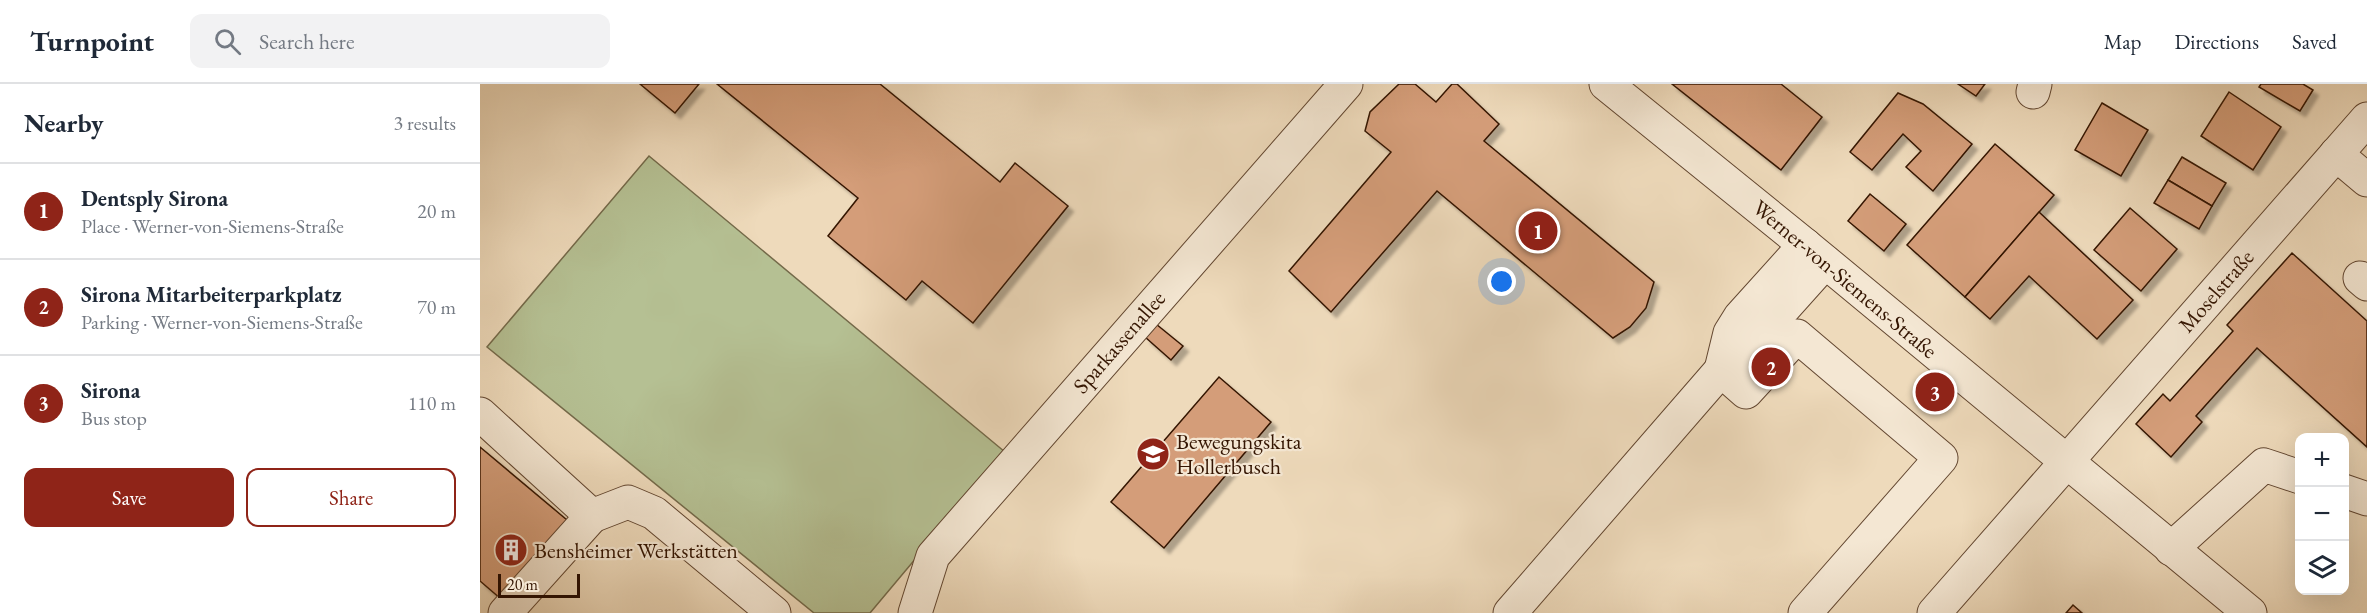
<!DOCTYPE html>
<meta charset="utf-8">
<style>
body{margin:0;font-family:"EB Garamond",serif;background:#f2f2f3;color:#1f2937}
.controls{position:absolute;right:18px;bottom:18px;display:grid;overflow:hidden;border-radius:12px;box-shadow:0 6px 24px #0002}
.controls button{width:54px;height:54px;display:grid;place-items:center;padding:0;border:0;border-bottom:2px solid #e0e1e3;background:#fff;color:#1f2937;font:30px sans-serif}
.scale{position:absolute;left:18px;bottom:15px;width:82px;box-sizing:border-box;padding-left:6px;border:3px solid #341502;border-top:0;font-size:16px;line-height:21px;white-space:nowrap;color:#341502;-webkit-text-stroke:4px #f4e7d3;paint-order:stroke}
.you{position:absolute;left:1022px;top:198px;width:21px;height:21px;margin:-15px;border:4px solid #fff;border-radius:50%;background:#1a73e8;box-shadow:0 0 0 9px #1a73e833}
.badge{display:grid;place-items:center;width:39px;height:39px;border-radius:50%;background:#8f2418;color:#fff;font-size:20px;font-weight:700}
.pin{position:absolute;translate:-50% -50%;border:3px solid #fff;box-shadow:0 2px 6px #0006}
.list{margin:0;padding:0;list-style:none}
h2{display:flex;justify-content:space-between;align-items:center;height:78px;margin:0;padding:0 24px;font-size:26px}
h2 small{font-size:20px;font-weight:400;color:#747a83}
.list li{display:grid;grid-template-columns:39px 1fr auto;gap:18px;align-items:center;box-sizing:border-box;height:96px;padding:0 24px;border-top:2px solid #e0e1e3}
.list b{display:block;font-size:22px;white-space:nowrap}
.list p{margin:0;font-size:20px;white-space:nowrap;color:#747a83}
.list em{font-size:20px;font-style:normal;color:#747a83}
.actions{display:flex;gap:12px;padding:18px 24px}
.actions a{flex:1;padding:14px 0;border:2px solid #8f2418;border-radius:12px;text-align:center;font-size:21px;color:#8f2418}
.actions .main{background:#8f2418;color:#fff}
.icon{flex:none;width:33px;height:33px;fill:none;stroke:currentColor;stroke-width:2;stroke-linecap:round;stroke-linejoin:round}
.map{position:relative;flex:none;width:1887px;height:529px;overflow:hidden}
header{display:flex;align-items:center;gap:36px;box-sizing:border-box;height:84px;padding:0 30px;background:#fff;border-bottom:2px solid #e0e1e3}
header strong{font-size:28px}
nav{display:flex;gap:33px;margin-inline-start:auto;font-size:21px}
.search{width:420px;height:54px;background:#f2f2f3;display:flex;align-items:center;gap:15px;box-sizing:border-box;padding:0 21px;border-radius:12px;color:#747a83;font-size:22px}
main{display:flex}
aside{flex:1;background:#fff}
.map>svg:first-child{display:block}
.green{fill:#b5c093;stroke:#746a4a;stroke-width:1.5}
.building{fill:#d49d79;stroke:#341502;stroke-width:1.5;filter:url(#shadow)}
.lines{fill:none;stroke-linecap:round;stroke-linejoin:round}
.minor-casing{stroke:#624630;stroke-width:35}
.minor{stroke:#f4e7d3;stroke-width:33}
.labels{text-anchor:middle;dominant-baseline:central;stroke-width:4.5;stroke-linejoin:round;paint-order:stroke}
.street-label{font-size:22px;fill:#341502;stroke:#f4e7d3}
.poi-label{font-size:22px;fill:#341502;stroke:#f4e7d3;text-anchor:start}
</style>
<header>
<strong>Turnpoint</strong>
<div class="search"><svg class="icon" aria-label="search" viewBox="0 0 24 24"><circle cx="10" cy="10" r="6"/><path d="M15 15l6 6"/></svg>Search here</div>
<nav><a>Map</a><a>Directions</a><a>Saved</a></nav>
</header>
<main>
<aside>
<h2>Nearby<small>3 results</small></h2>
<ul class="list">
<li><span class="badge">1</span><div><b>Dentsply Sirona</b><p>Place · Werner-von-Siemens-Straße</p></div><em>20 m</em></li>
<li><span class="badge">2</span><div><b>Sirona Mitarbeiterparkplatz</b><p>Parking · Werner-von-Siemens-Straße</p></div><em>70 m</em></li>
<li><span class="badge">3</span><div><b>Sirona</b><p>Bus stop</p></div><em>110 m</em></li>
</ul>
<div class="actions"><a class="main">Save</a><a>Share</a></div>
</aside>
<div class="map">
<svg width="1887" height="529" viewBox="0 0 1887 529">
<defs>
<filter id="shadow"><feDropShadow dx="5.5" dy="5.5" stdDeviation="1.5" flood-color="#0004"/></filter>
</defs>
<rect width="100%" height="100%" fill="#eedabb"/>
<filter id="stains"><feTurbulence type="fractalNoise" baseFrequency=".00333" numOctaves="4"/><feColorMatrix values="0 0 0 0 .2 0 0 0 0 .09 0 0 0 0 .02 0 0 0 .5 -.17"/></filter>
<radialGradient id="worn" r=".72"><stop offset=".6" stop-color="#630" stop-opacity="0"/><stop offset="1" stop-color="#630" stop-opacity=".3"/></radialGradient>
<!-- green -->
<path class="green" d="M 169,72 L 525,368 L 390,529 L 334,529 L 7,263 Z"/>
<!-- building -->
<g class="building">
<path d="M 160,0 L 219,0 L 195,29 Z"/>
<path d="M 237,0 L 400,0 L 520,98 L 535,79 L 588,122 L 493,239 L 442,197 L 426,216 L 348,152 L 378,114 Z"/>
<path d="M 919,0 L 935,0 L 956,18 L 972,0 L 977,0 L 1019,40 L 1004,57 L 1174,198 L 1166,224 L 1150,243 L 1133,254 L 957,107 L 851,228 L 809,187 L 911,68 L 885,47 L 890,28 Z"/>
<path d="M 1192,0 L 1301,0 L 1342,33 L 1301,86 Z"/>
<path d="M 1478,0 L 1505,0 L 1496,12 Z"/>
<path d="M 1781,0 L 1823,0 L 1833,6 L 1820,27 L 1779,3 Z"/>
<path d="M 1749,8 L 1801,43 L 1773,86 L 1721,52 Z"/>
<path d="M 1418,9 L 1443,20 L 1492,60 L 1453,107 L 1426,83 L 1441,67 L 1423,50 L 1392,86 L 1370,68 Z"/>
<path d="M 1622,19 L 1668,46 L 1641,92 L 1595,66 Z"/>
<path d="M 1515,60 L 1574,111 L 1485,213 L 1427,161 Z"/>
<path d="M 1702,73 L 1746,99 L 1732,122 L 1688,96 Z"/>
<path d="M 1688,96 L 1732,122 L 1719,145 L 1674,119 Z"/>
<path d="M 1390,110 L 1426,140 L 1404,167 L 1368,137 Z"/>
<path d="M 1650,124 L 1697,165 L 1661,207 L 1614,166 Z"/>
<path d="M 1559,128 L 1653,216 L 1617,255 L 1549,192 L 1510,235 L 1485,213 Z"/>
<path d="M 1812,169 L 1887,237 L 1887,363 L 1777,264 L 1716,332 L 1722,338 L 1691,373 L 1656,340 L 1683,310 L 1690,317 L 1753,247 L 1747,241 Z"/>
<path d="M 676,240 L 703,262 L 691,276 L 665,253 Z"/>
<path d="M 739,293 L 791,338 L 684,464 L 631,418 Z"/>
<path d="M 0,363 L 87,436 L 21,515 L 0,497 Z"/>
<path d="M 1593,521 L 1602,529 L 1586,529 Z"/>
</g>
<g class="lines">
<!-- minor casing -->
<g class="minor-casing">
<g id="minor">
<path d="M 1126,0 L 1325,161 L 1770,529"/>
<path d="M 1553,8 L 1555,0"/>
<path d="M 1856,70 L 1887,96"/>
<path d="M 1880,194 L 1887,200"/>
<path d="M 1241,286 L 1266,308 L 1317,252 L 1461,374 L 1325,529"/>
<path d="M 1241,286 L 1250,249 L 1260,233 L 1325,161"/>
<path d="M 0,330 L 112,432 L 148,418 L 174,429 L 294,529"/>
<path d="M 1864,407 L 1887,415"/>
<path d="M 1691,465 L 1784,381 L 1820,393"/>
<path d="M 25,529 L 112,432"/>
<path d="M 435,529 L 453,472 L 866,0"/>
<path d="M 1030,529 L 1241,286 L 1268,264 L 1345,178"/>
<path d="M 1454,529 L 1887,35"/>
</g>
</g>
<!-- minor -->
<use href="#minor" class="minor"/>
</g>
<!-- icons -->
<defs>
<g id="school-disc" transform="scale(1.725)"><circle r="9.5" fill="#8f2418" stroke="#f4e7d3"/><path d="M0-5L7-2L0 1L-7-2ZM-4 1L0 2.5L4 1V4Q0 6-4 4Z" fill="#fff"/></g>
<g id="building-disc" transform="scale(1.725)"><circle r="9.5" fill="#8f2418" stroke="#f4e7d3"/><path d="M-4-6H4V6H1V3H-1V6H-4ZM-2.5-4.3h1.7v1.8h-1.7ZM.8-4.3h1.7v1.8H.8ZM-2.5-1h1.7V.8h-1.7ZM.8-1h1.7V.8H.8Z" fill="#fff"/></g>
</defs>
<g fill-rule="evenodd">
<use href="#school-disc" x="673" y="370"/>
<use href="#building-disc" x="31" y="466"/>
</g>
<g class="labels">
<!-- street labels -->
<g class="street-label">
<text transform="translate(1365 195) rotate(40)">Werner-von-Siemens-Straße</text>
<text transform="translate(1736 207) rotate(-49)">Moselstraße</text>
<text transform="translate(639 258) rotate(-49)">Sparkassenallee</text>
</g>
<!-- poi labels -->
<g class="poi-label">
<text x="696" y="357">Bewegungskita<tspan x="696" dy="25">Hollerbusch</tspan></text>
<text x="54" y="466">Bensheimer Werkstätten</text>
</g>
</g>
<rect width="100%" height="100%" filter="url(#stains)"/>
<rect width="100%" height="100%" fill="url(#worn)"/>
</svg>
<div class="controls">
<button>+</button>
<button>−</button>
<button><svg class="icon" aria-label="layers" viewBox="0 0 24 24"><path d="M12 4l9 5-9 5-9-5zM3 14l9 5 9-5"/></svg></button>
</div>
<div class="scale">20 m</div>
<div class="you"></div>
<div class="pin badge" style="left:1058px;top:147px">1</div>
<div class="pin badge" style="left:1291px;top:283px">2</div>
<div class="pin badge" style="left:1455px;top:308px">3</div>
</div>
</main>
